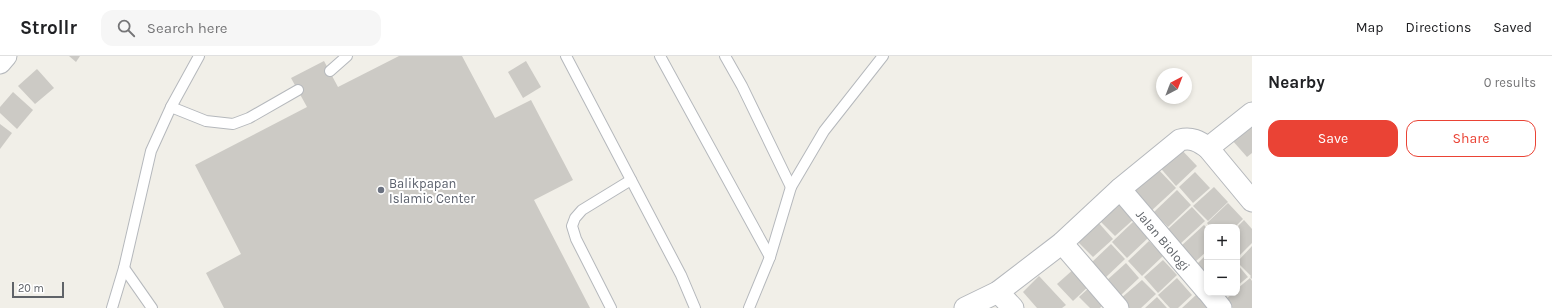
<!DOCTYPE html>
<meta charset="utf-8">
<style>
body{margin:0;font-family:Karla,sans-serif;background:#f6f6f6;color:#202124}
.controls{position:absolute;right:12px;bottom:12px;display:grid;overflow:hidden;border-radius:8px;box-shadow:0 2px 6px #0003}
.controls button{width:36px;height:36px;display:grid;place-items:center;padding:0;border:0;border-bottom:1px solid #e0e0e0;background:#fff;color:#202124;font:20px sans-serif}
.compass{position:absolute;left:1156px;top:12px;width:36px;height:36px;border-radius:50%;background:#fff;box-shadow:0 2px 6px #0003;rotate:42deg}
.scale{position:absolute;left:12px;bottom:10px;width:52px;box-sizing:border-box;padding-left:4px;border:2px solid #5f6368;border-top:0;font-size:11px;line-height:14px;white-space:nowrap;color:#5f6368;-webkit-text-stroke:3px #fff;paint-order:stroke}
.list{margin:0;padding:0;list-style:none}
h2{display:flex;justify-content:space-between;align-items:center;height:52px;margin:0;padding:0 16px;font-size:17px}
h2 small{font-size:13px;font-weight:400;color:#757577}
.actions{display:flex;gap:8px;padding:12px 16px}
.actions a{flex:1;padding:9px 0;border:1px solid #ea4335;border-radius:12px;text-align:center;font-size:14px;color:#ea4335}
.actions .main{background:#ea4335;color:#fff}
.icon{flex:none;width:22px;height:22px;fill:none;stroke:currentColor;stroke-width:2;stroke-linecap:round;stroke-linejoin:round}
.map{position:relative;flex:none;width:1252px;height:252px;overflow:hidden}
header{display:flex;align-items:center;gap:24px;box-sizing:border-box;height:56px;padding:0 20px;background:#fff;border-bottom:1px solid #e0e0e0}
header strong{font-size:19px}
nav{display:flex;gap:22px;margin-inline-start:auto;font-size:14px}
.search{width:280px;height:36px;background:#f6f6f6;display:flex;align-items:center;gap:10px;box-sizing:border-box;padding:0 14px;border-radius:12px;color:#757577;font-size:15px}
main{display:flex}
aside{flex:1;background:#fff}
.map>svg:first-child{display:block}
.building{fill:#cccac5}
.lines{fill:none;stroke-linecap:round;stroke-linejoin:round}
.lane-casing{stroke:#b5b8bc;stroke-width:12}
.street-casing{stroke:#b5b8bc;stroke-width:23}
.lane{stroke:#fff;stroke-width:10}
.street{stroke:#fff;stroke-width:21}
.worship-dot{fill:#6b7280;stroke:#fff;stroke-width:1.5}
.labels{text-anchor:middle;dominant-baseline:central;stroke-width:4;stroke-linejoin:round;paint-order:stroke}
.worship-label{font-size:13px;fill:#5b616d;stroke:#fff;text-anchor:start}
.street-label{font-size:13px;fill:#5f6368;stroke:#fff}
</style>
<header>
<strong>Strollr</strong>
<div class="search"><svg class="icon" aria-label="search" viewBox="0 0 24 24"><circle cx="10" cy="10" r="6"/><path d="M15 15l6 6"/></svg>Search here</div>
<nav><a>Map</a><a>Directions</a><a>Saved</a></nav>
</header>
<main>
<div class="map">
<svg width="1252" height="252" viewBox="0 0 1252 252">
<rect width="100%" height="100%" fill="#f1efe8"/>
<!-- building -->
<g class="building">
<path d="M 69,0 L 80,0 L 76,6 Z"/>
<path d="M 399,0 L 462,0 L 495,62 L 531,44 L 573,124 L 534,144 L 590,252 L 224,252 L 206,217 L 241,198 L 195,109 L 307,51 L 291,22 L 324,5 L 338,31 Z"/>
<path d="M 526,5 L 541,31 L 523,42 L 508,16 Z"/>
<path d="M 37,13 L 54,32 L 35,48 L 18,30 Z"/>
<path d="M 13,36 L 33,54 L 17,73 L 0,57 L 0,51 Z"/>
<path d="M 1252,67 L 1252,97 L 1247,101 L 1232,84 Z"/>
<path d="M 0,68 L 12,77 L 0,93 Z"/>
<path d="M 1177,89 L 1197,110 L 1176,130 L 1157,108 Z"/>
<path d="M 1156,111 L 1176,132 L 1150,156 L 1131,135 Z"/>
<path d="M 1195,116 L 1210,132 L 1193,147 L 1179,131 Z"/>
<path d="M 1214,131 L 1228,146 L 1208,165 L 1193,150 Z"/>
<path d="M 1177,134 L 1191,149 L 1168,171 L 1154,156 Z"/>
<path d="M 1117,143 L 1135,162 L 1115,180 L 1097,162 Z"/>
<path d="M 1228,147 L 1243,163 L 1235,171 L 1210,171 L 1207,167 Z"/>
<path d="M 1192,151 L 1205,165 L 1180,188 L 1167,174 Z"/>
<path d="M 1244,164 L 1252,173 L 1252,187 L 1237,202 L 1237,171 Z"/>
<path d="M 1097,165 L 1113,183 L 1093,201 L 1076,184 Z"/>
<path d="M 1133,166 L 1148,182 L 1127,202 L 1112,186 Z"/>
<path d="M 1204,169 L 1207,172 L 1207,195 L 1195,206 L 1181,190 Z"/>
<path d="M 1149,185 L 1163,200 L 1142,220 L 1128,205 Z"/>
<path d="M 1111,188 L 1125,203 L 1104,223 L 1090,208 Z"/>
<path d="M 1252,190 L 1252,223 L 1250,221 L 1251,220 L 1237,206 Z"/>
<path d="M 1207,198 L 1207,218 L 1197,208 Z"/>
<path d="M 1163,204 L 1177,219 L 1158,237 L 1144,221 Z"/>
<path d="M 1126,207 L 1139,222 L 1120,240 L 1106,225 Z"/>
<path d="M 1237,208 L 1248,221 L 1237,230 Z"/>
<path d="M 1075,212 L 1091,228 L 1073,245 L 1057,228 Z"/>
<path d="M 1039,220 L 1066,249 L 1062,252 L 1037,252 L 1023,236 Z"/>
<path d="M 1177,222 L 1192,239 L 1178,252 L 1170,252 L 1158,239 Z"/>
<path d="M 1250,222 L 1252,225 L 1252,252 L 1233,252 L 1225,244 L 1233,237 L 1237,237 L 1237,233 Z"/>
<path d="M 1142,224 L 1156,238 L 1141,252 L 1128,252 L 1120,243 Z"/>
<path d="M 1092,229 L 1107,245 L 1100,252 L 1090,252 L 1079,241 Z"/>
<path d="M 1197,238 L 1210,252 L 1182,252 Z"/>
<path d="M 1157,241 L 1167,252 L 1145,252 Z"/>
</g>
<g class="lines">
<!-- lane casing -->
<g class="lane-casing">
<g id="lane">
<path d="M 566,0 L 681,219 L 695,252"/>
<path d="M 660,0 L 770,201"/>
<path d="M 725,0 L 742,30 L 791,131"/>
<path d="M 330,15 L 347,0"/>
<path d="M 171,51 L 206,65 L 233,68 L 249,62 L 298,34"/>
<path d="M 124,212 L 152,252"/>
<path d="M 112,252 L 124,212 L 151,95 L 171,51 L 199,0"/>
<path d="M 611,252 L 576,183 L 572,170 L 575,162 L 582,154 L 631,124"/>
<path d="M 749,252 L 770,201 L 791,131 L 824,75 L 883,0"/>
</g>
</g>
<!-- street casing -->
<g class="street-casing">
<g id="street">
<path d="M 0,7 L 6,0"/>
<path d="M 1208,92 L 1252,145"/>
<path id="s1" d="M 1120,133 L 1207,235"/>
<path d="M 1062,187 L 1118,252"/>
<path d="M 998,236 L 1013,252"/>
<path d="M 1209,237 L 1221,252"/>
<path d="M 965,252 L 998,236 L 1062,187 L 1120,133 L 1180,84 C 1191,81 1199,85 1208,92 L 1252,57"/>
</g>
</g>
<!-- lane -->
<use href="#lane" class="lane"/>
<!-- street -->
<use href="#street" class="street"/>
</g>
<!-- markers -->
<circle class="worship-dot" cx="381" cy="134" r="4"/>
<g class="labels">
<!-- worship labels -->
<g class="worship-label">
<text x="389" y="127">Balikpapan<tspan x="389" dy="15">Islamic Center</tspan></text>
</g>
<!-- street labels -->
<g class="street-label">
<text stroke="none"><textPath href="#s1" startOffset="67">Jalan Biologi</textPath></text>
</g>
</g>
</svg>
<div class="controls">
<button>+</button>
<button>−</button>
</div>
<svg class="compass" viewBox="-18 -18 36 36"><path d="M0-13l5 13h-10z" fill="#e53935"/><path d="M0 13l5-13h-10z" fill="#757577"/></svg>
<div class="scale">20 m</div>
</div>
<aside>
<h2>Nearby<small>0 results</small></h2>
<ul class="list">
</ul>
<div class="actions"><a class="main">Save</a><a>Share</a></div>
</aside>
</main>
